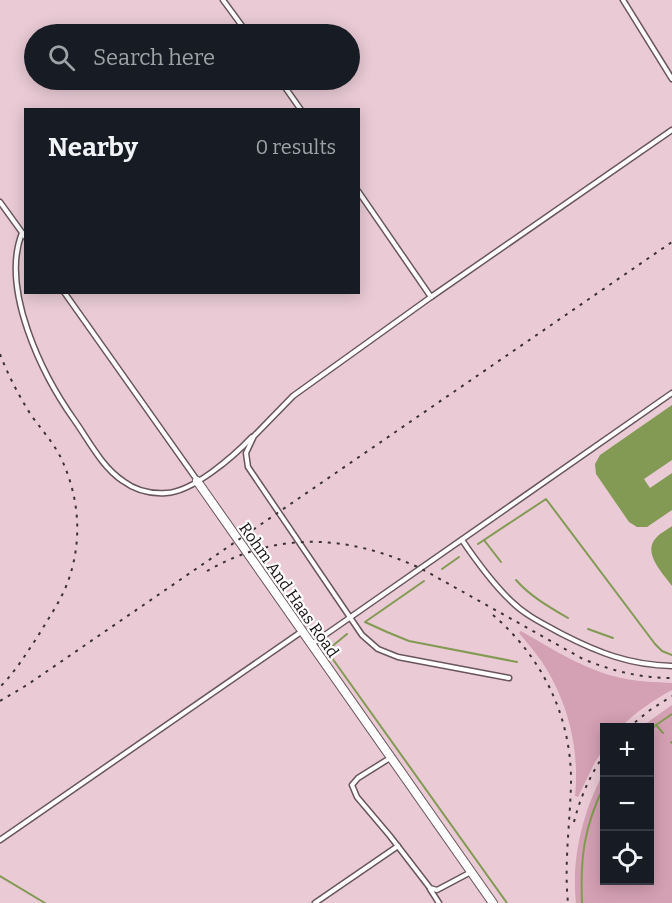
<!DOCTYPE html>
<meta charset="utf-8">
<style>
body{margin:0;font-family:Bitter,serif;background:#242831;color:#f1f3f6}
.controls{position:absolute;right:18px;bottom:18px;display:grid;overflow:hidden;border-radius:0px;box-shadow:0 3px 15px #0003}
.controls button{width:54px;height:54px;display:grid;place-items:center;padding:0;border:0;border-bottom:2px solid #363941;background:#171b24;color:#f1f3f6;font:30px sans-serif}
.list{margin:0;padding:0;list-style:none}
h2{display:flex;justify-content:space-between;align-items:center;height:78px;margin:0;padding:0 24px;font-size:26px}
h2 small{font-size:20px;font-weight:400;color:#9ea1a6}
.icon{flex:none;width:33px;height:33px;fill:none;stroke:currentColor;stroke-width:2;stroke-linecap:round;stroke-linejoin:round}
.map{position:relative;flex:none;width:672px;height:903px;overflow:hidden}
.search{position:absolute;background:#171b24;box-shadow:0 3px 15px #0003;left:24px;top:24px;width:336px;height:66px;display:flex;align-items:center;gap:15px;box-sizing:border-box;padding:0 21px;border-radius:33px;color:#9ea1a6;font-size:22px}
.panel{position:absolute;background:#171b24;box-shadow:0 3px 15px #0003;left:24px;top:108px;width:336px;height:186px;border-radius:0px}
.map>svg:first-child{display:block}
.built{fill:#e9cad5;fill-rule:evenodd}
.green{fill:#d4a0b3}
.water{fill:#839a54}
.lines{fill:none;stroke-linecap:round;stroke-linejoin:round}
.stream{stroke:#839a54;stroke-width:2}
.service-casing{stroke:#69565d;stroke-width:7}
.minor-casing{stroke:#69565d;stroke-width:10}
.service{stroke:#fff;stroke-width:4}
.minor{stroke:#fff;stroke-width:8}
.rail{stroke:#3c3235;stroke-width:2;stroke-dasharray:3 6;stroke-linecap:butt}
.labels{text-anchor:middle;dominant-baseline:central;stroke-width:4.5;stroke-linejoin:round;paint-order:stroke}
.street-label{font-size:16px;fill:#181013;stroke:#fff}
</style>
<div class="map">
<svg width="672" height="903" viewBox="0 0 672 903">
<rect width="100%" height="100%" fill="#f1dae2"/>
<!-- built -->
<path class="built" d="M 0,0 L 672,0 L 672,903 L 0,903 ZM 34,34 L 350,34 L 350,80 L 34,80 ZM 26,110 L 358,110 L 358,292 L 26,292 ZM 604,728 L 650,728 L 650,880 L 604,880 Z"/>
<!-- green -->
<g class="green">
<path d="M 521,631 C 552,649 585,670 621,678 C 638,682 655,682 672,683 L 672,690 C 653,700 636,712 621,727 L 604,728 L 604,748 L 595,762 L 578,797 L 575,796 C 580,750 568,701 542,662 C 535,652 527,642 519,633 Z"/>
<path d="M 672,705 L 672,903 L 576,903 C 571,858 583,811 604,772 L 604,880 L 650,880 L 650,728 L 641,727 Z"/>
</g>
<!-- water -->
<g class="water">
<path d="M 672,405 L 672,460 L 644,479 L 650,488 L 672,473 L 672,510 L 647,527 L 637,527 L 629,522 L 596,474 L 595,464 L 600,455 Z"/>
<path d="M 672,526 L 672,586 C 663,573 642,553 656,538 C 660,533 667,530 672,526 Z"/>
</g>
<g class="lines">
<!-- stream -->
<g class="stream">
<path d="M 484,540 L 501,562"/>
<path d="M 478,544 L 546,499 L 655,644 L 662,651 L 672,655"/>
<path d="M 442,569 L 459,557"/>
<path d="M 516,580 C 530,596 549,607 568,618"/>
<path d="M 424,581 L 365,622 L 387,632 L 409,641 L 517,662"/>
<path d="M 588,629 L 613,638"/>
<path d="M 347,634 L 330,648 L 329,652 L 332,658 L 507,903"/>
<path d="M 656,725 L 672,714"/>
<path d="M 650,731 L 656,725 L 663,733"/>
<path d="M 671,742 L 672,743"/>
<path d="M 0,876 L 45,903"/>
<path d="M 582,903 C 580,858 584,827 604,786"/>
</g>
<!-- service casing -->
<g class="service-casing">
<g id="service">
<path d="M 223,0 L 248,34"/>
<path d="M 623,0 L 672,79"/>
<path d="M 280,80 L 301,110"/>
<path d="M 358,191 L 431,297 L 293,396 L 254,436 L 246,453 L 248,467 L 362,635 L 378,649 L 398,657 L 509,678"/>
<path d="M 0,202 L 26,238"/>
<path d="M 22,233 C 0,289 42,375 75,421 C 89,441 102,467 123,481 C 135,490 151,494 166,493 C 193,492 234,456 252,437"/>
<path d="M 64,292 L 197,480"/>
<path d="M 431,297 L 672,130"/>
<path d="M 462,540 C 477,562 492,583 511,601 C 526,616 544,624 562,634 C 599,653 630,665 672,666"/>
<path d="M 312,644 L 672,393"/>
<path d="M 390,758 L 358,778 L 352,785 L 357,797 L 390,836 L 430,888 L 437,890 L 471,872"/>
<path d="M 0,840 L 301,632"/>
<path d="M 430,889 L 439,903"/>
<path d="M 315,903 L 398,846"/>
</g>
</g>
<!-- minor casing -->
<g class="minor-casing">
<path id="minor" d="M 197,481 L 493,903"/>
</g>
<!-- service -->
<use href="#service" class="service"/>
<!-- minor -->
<use href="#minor" class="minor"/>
<!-- rail -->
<g class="rail">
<path d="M 0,354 C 8,375 19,396 31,415 C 41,429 52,441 60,456 C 80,497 83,542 67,584 C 60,602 48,619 38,636 C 26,654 15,672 0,687"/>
<path d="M 207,571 C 279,530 349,535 422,569 L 583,659 C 612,671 641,678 672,678"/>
<path d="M 493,615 C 543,658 572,718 571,784 C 570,823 564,864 568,903"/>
<path d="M 0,701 L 27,685 L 672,242"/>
<path d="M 628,728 L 650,710 L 672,696"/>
<path d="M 574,822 C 580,798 590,775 604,755"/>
</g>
</g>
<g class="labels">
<!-- street labels -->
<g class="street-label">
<text transform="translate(289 590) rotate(55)">Rohm And Haas Road</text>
</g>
</g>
</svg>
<div class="controls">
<button>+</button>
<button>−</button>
<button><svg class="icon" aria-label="locate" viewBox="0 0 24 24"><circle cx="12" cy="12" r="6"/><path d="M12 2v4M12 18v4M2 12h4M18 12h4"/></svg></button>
</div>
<div class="search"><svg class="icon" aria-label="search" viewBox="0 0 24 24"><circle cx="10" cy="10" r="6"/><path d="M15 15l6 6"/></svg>Search here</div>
<section class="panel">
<h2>Nearby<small>0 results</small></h2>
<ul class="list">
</ul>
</section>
</div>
